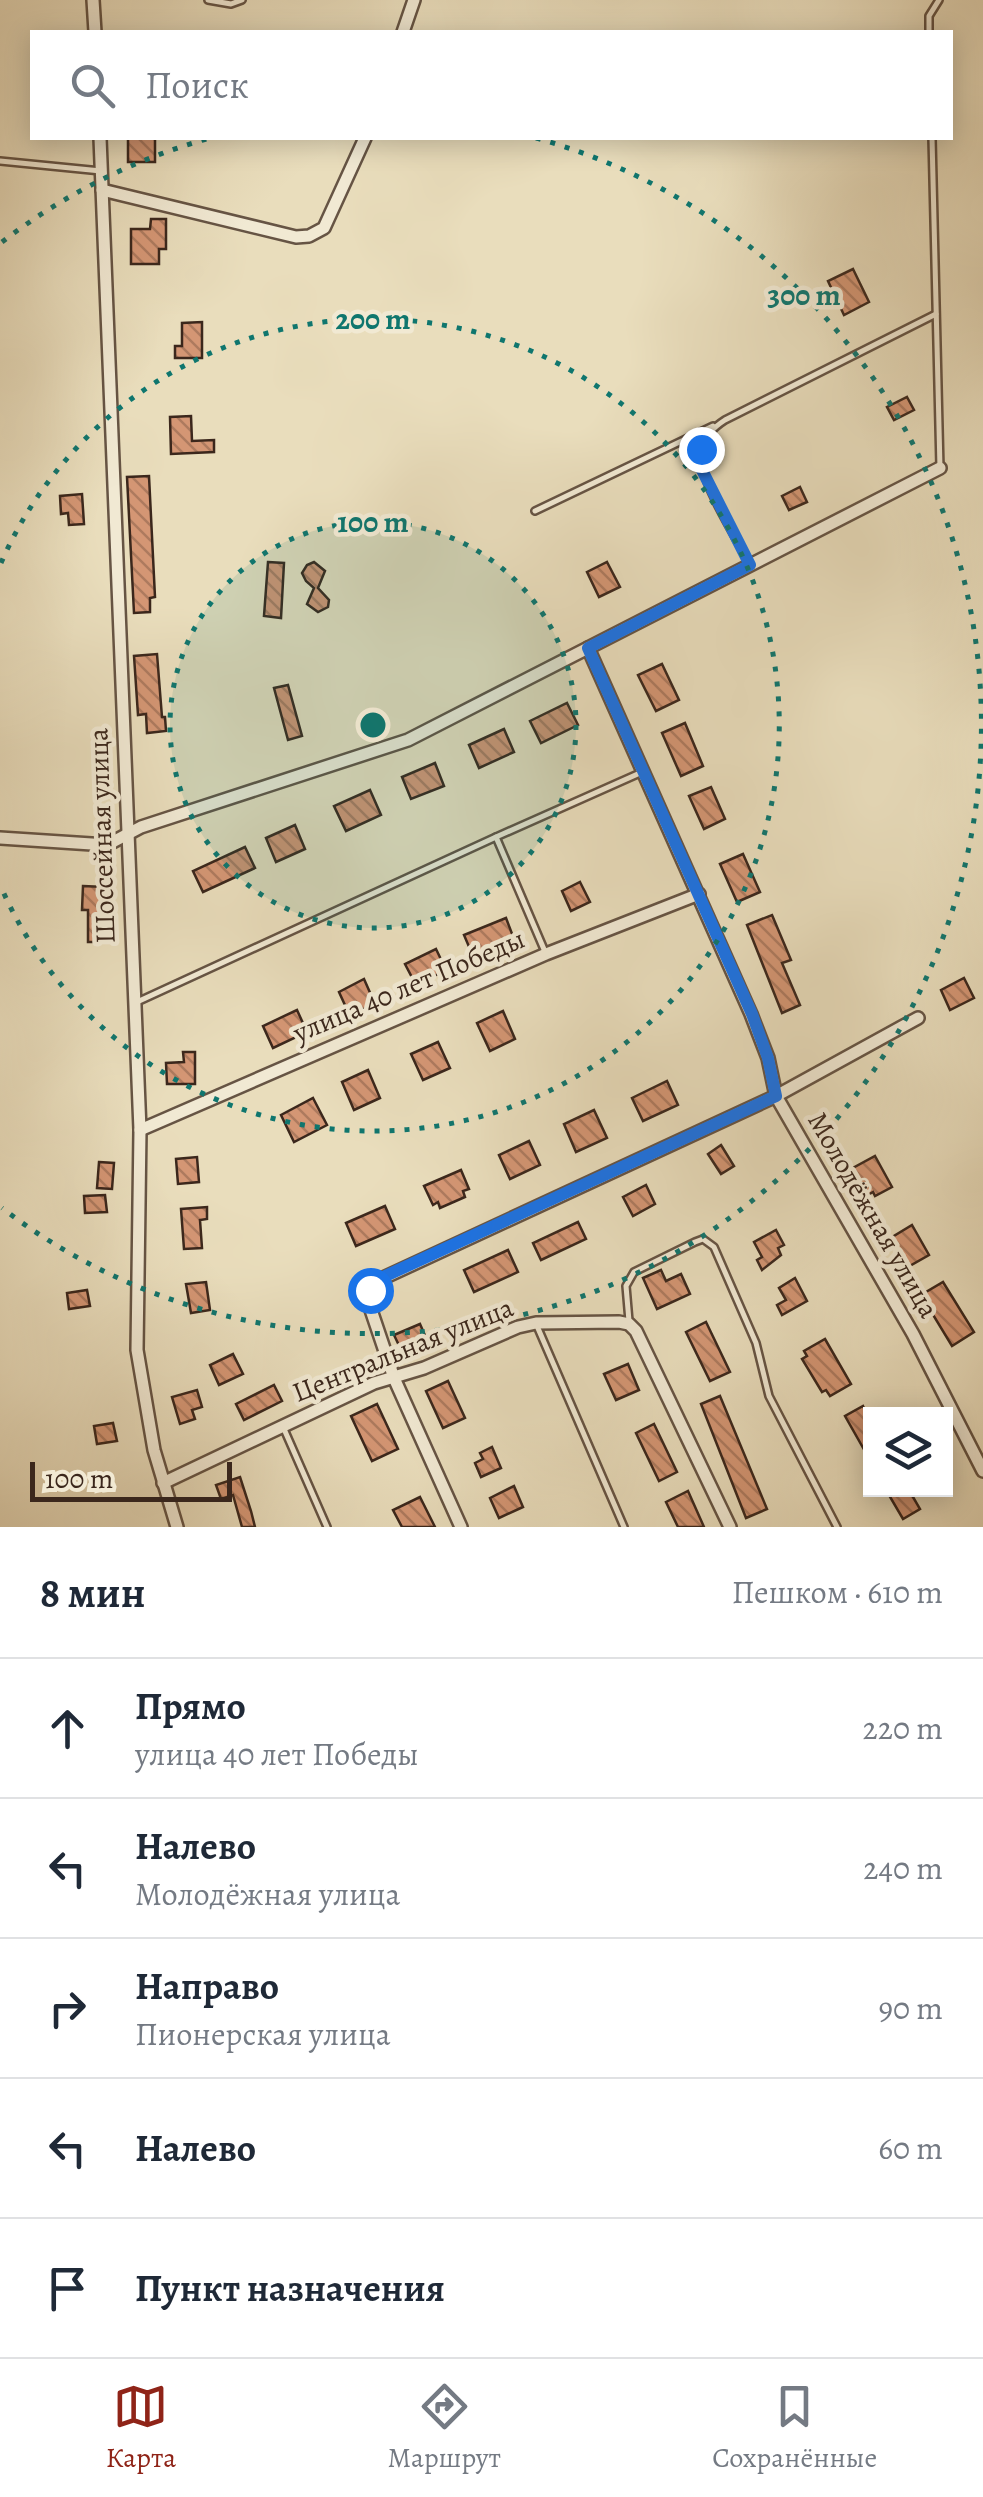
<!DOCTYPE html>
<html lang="ru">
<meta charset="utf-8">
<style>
body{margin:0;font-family:Alegreya,serif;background:#f2f2f3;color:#1f2937}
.controls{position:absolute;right:30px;bottom:30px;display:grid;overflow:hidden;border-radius:0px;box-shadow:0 5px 25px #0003}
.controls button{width:90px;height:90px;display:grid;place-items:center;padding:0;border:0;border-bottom:2px solid #e0e1e3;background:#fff;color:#1f2937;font:50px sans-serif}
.scale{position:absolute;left:30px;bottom:25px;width:202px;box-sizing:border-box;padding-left:10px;border:5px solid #3b271c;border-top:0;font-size:28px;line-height:35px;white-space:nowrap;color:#3b271c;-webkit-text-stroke:8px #f1e9d3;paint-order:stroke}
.stop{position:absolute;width:30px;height:30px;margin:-22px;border:8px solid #1a73e8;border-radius:50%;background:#fff}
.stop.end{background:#1a73e8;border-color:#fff;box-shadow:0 2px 10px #0008}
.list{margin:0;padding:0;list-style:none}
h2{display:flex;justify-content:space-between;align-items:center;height:130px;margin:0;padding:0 40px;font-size:42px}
h2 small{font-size:32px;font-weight:400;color:#747a83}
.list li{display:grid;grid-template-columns:65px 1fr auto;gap:30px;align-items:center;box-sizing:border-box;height:140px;padding:0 40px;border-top:2px solid #e0e1e3}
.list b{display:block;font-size:38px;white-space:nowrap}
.list p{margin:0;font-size:32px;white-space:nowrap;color:#747a83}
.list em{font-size:32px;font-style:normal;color:#747a83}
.icon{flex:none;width:55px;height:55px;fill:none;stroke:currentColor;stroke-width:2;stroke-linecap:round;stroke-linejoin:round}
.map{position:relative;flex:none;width:983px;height:1527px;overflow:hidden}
.search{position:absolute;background:#fff;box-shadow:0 5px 25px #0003;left:30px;right:30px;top:30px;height:110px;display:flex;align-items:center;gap:25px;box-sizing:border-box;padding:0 35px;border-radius:0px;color:#747a83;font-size:38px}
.sheet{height:830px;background:#fff}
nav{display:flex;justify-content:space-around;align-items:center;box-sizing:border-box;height:140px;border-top:2px solid #e0e1e3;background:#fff;font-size:28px;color:#747a83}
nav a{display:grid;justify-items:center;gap:5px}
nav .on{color:#8f2418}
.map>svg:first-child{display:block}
.building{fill:url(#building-back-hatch);stroke:#3b271c;stroke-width:2.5}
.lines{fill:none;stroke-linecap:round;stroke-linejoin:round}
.service-casing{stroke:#665444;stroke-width:10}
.minor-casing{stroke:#665444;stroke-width:16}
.service{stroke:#f1e9d3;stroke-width:5}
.minor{stroke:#f1e9d3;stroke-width:11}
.route{stroke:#1a73e8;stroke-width:12}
.ring{fill:none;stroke:#0f766e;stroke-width:5;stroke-dasharray:5 10}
.labels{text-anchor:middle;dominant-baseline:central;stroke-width:9;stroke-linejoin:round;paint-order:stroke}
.street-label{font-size:28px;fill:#3b271c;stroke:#f1e9d3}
.centre{fill:#0f766e;stroke:#f1e9d3;stroke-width:5}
.ring-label{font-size:30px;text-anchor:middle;font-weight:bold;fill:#0f766e;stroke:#f1e9d3;stroke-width:9;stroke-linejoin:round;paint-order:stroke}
</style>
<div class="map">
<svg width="983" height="1527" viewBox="0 0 983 1527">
<defs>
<pattern id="building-back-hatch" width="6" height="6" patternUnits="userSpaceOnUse" patternTransform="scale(2.5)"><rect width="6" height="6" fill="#d49674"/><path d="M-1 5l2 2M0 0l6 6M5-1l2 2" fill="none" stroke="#ad7a5e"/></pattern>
</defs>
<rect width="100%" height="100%" fill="#e9ddbc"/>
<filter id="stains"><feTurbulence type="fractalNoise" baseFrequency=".002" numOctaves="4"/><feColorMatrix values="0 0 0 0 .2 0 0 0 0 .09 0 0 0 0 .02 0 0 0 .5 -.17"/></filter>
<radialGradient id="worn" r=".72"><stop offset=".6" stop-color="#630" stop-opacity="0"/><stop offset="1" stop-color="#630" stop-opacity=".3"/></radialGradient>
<!-- building -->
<g class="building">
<rect x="128" y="138" width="27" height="24"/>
<path d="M 151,219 L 166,219 L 166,249 L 159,249 L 159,264 L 131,264 L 131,229 L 150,229 Z"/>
<path d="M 853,269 L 869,302 L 844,315 L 828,281 Z"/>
<path d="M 202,322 L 202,358 L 175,358 L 175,346 L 182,346 L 182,323 Z"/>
<path d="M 907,397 L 914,410 L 894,420 L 887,407 Z"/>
<path d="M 191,416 L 192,441 L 214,440 L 214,452 L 171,454 L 170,417 Z"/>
<path d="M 149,476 L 155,597 L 150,598 L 150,612 L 134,613 L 127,477 Z"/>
<path d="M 800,487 L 807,502 L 789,510 L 782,496 Z"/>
<path d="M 82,494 L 84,524 L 69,525 L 68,513 L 61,514 L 60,496 Z"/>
<path d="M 268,562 L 284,563 L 281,618 L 264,616 Z"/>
<path d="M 314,562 L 325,571 L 318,588 L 329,600 L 328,607 L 318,612 L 307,604 L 314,588 L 306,581 L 302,573 L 307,565 Z"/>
<path d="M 607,562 L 620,587 L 599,597 L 587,572 Z"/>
<path d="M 157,654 L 162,717 L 165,717 L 166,731 L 147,733 L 146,714 L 138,715 L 134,656 Z"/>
<path d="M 662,664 L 679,700 L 656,711 L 638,675 Z"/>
<path d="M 288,685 L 302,736 L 288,740 L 274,688 Z"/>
<path d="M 567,703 L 578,725 L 541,743 L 530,721 Z"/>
<path d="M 685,723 L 703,766 L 681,776 L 662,733 Z"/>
<path d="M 504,729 L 514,752 L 479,768 L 469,745 Z"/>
<path d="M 435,763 L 444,786 L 411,799 L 402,777 Z"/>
<path d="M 711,787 L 725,819 L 704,829 L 689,796 Z"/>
<path d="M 370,790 L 381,815 L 346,831 L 334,806 Z"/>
<path d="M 295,825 L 305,849 L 276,862 L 266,838 Z"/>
<path d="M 245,847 L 255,868 L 203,892 L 193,871 Z"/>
<path d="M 743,854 L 760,892 L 737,902 L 720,864 Z"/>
<path d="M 580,882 L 590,902 L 571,911 L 562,891 Z"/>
<path d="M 83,886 L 104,887 L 104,942 L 88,942 L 88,910 L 82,910 Z"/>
<path d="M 772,915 L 791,960 L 782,963 L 800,1005 L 782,1013 L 747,925 Z"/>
<path d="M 506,918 L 514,939 L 473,956 L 464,935 Z"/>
<path d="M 436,949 L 446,970 L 416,985 L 405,964 Z"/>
<path d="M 964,978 L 974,998 L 950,1010 L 941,990 Z"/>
<path d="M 364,979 L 375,1004 L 350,1016 L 339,992 Z"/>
<path d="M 297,1010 L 307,1032 L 273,1048 L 263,1026 Z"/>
<path d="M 503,1011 L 515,1039 L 490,1051 L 477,1023 Z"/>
<path d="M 438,1042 L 450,1068 L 423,1080 L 411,1054 Z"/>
<path d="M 183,1052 L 195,1052 L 195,1084 L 167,1084 L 166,1063 L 184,1062 Z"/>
<path d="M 368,1070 L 380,1098 L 354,1110 L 342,1082 Z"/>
<path d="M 667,1081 L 678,1105 L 643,1121 L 632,1098 Z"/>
<path d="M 313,1098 L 327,1125 L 294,1142 L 281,1115 Z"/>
<path d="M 594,1110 L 607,1138 L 576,1152 L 564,1124 Z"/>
<path d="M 529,1141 L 540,1165 L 510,1179 L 499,1155 Z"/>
<path d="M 721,1145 L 734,1166 L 721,1174 L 708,1154 Z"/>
<path d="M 875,1156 L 892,1187 L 875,1196 L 873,1192 L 866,1196 L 851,1169 Z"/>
<path d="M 197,1157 L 199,1182 L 178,1184 L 176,1159 Z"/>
<path d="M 99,1162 L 114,1163 L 112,1189 L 97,1188 Z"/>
<path d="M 461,1170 L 469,1189 L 463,1191 L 465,1197 L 440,1208 L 438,1202 L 433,1205 L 424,1186 Z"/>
<path d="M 646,1185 L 655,1204 L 633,1216 L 623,1197 Z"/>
<path d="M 105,1195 L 107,1212 L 85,1213 L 84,1196 Z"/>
<path d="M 385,1206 L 395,1229 L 356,1246 L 346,1223 Z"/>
<path d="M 207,1207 L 207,1219 L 200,1220 L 202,1248 L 184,1249 L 181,1209 Z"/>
<path d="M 578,1222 L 586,1239 L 541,1260 L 533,1243 Z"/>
<path d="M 912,1225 L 929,1255 L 906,1268 L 889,1239 Z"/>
<path d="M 776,1230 L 784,1245 L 778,1248 L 781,1255 L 762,1270 L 757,1260 L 762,1257 L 754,1242 Z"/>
<path d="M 508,1250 L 518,1272 L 474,1292 L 464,1270 Z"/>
<path d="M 661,1270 L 666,1281 L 681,1274 L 690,1294 L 657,1309 L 643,1278 Z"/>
<path d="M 795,1278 L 807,1301 L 782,1315 L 777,1305 L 786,1300 L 779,1288 Z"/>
<path d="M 206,1282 L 210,1310 L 191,1313 L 186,1284 Z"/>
<path d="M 943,1282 L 974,1332 L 952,1346 L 921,1295 Z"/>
<path d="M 87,1290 L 90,1306 L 69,1309 L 67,1293 Z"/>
<path d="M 706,1322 L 730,1372 L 710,1381 L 686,1332 Z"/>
<path d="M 420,1324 L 431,1349 L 406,1360 L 394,1335 Z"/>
<path d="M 825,1339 L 851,1384 L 830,1396 L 826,1390 L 822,1392 L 802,1359 L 807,1356 L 804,1351 Z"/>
<path d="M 233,1354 L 243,1374 L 219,1385 L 210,1365 Z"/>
<path d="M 628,1364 L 639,1390 L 616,1400 L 604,1374 Z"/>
<path d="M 448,1381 L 465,1418 L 443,1428 L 426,1391 Z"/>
<path d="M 274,1385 L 282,1401 L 244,1420 L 236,1404 Z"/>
<path d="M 197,1390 L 202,1407 L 192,1410 L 195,1419 L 180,1424 L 172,1397 Z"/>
<path d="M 720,1396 L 767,1509 L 746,1518 L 701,1404 Z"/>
<path d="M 377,1404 L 398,1449 L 372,1461 L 351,1416 Z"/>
<path d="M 863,1406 L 870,1420 L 870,1460 L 845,1416 Z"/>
<path d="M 113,1423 L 117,1441 L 97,1444 L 94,1426 Z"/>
<path d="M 654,1424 L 677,1472 L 659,1481 L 636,1433 Z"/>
<path d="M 492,1447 L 501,1468 L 481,1477 L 475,1463 L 483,1459 L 480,1453 Z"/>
<path d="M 240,1477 L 251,1511 L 255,1527 L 242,1527 L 233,1495 L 221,1499 L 216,1485 Z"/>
<path d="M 514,1486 L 523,1507 L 499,1518 L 490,1498 Z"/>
<path d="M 886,1490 L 909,1490 L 920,1509 L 903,1519 Z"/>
<path d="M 688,1491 L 704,1527 L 678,1527 L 666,1502 Z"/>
<path d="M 420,1497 L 435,1527 L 402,1527 L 393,1510 Z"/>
</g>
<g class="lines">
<!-- service casing -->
<g class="service-casing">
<g id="service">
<path d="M 208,0 L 231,4 L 242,0"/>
<path d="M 929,32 L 929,16 L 939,0"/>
<path d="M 932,138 L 940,468"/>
<path d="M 0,161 L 101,171"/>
<path d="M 535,511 L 713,426"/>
<path d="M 750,564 C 737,538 696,477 701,450 C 704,436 714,427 725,420 L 936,314"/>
<path d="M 496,837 L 640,773"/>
<path d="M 137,1002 L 496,837 L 546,954"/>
<path d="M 629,1321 L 626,1286 L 634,1272 L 695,1242 L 703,1239 L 714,1247 L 756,1343 L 769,1396 L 837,1527"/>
<path d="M 537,1326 L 624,1527"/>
<path d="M 284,1429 L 327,1527"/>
</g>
</g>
<!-- minor casing -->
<g class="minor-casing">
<g id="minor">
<path d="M 93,0 L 95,32"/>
<path d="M 403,32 L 414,0"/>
<path d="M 100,138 L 140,1130 L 137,1350 L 154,1450 L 177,1527"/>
<path d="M 102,190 L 296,237 L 309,236 L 324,228 L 365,138"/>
<path d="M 588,648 L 751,1014 L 768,1058 L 776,1096 L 913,1334 L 983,1471"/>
<path d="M 0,838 L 107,845 L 141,827 L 408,740 L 940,468"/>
<path d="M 140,1130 L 546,954 L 699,894"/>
<path d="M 163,1483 L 374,1383 L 424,1368 L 518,1327 L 536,1323 L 619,1322 L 629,1324 L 636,1331 L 730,1527"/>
<path d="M 461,1527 L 394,1378 L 368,1301 L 371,1290 L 381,1279 L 776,1096 L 918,1018"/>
</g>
</g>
<!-- service -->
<use href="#service" class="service"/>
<!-- minor -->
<use href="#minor" class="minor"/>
</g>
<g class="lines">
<!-- route -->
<path class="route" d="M 370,1290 L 381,1278 L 776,1096 L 768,1058 L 752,1014 L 588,648 L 750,565 L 701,468 L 701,449"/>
</g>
<!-- distance rings -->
<circle cx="373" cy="725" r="203" fill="#0f766e" fill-opacity=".12"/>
<g class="ring">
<circle cx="373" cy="725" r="203"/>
<path d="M1 563A406 406 0 1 1 1 887"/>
<path d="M2 242A609 609 0 0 1 210 138M536 138A609 609 0 1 1 2 1208"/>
</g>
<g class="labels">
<!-- street labels -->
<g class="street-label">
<text transform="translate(102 836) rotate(-92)">Шоссейная улица</text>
<text transform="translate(409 986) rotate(-23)">улица 40 лет Победы</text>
<text transform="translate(873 1215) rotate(60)">Молодёжная улица</text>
<text transform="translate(403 1350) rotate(-22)">Центральная улица</text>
</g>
</g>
<circle cx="373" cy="725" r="15" class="centre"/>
<g class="ring-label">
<text x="804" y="305">300 m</text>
<text x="373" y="329">200 m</text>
<text x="373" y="532">100 m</text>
</g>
<rect width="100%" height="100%" filter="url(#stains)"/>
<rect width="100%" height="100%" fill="url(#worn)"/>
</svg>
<div class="controls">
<button><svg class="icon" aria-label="layers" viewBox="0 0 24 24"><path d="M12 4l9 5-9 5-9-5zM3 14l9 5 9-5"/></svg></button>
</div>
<div class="scale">100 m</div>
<div class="stop" style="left:370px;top:1290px"></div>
<div class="stop end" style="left:701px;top:449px"></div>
<div class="search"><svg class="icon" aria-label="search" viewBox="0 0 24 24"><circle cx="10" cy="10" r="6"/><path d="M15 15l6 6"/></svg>Поиск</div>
</div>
<section class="sheet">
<h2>8 мин<small>Пешком · 610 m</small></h2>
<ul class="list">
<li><svg class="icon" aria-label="ahead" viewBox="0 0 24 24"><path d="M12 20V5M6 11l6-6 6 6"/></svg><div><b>Прямо</b><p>улица 40 лет Победы</p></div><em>220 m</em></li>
<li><svg class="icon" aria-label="left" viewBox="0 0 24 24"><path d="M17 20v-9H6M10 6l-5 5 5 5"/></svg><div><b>Налево</b><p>Молодёжная улица</p></div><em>240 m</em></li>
<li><svg class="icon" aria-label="right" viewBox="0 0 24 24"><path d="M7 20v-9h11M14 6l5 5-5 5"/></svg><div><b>Направо</b><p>Пионерская улица</p></div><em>90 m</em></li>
<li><svg class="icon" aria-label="left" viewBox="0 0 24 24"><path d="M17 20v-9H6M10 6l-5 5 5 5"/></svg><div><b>Налево</b></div><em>60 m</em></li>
<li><svg class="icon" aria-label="arrive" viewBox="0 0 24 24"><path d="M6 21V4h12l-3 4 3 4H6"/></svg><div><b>Пункт назначения</b></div></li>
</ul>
</section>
<nav>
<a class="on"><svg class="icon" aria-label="map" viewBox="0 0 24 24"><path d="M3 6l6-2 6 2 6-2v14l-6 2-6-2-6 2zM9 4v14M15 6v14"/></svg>Карта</a>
<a><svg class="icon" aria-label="directions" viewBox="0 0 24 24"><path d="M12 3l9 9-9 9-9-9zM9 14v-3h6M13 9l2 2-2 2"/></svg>Маршрут</a>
<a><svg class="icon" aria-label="saved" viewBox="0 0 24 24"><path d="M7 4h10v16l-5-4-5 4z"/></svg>Сохранённые</a>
</nav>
